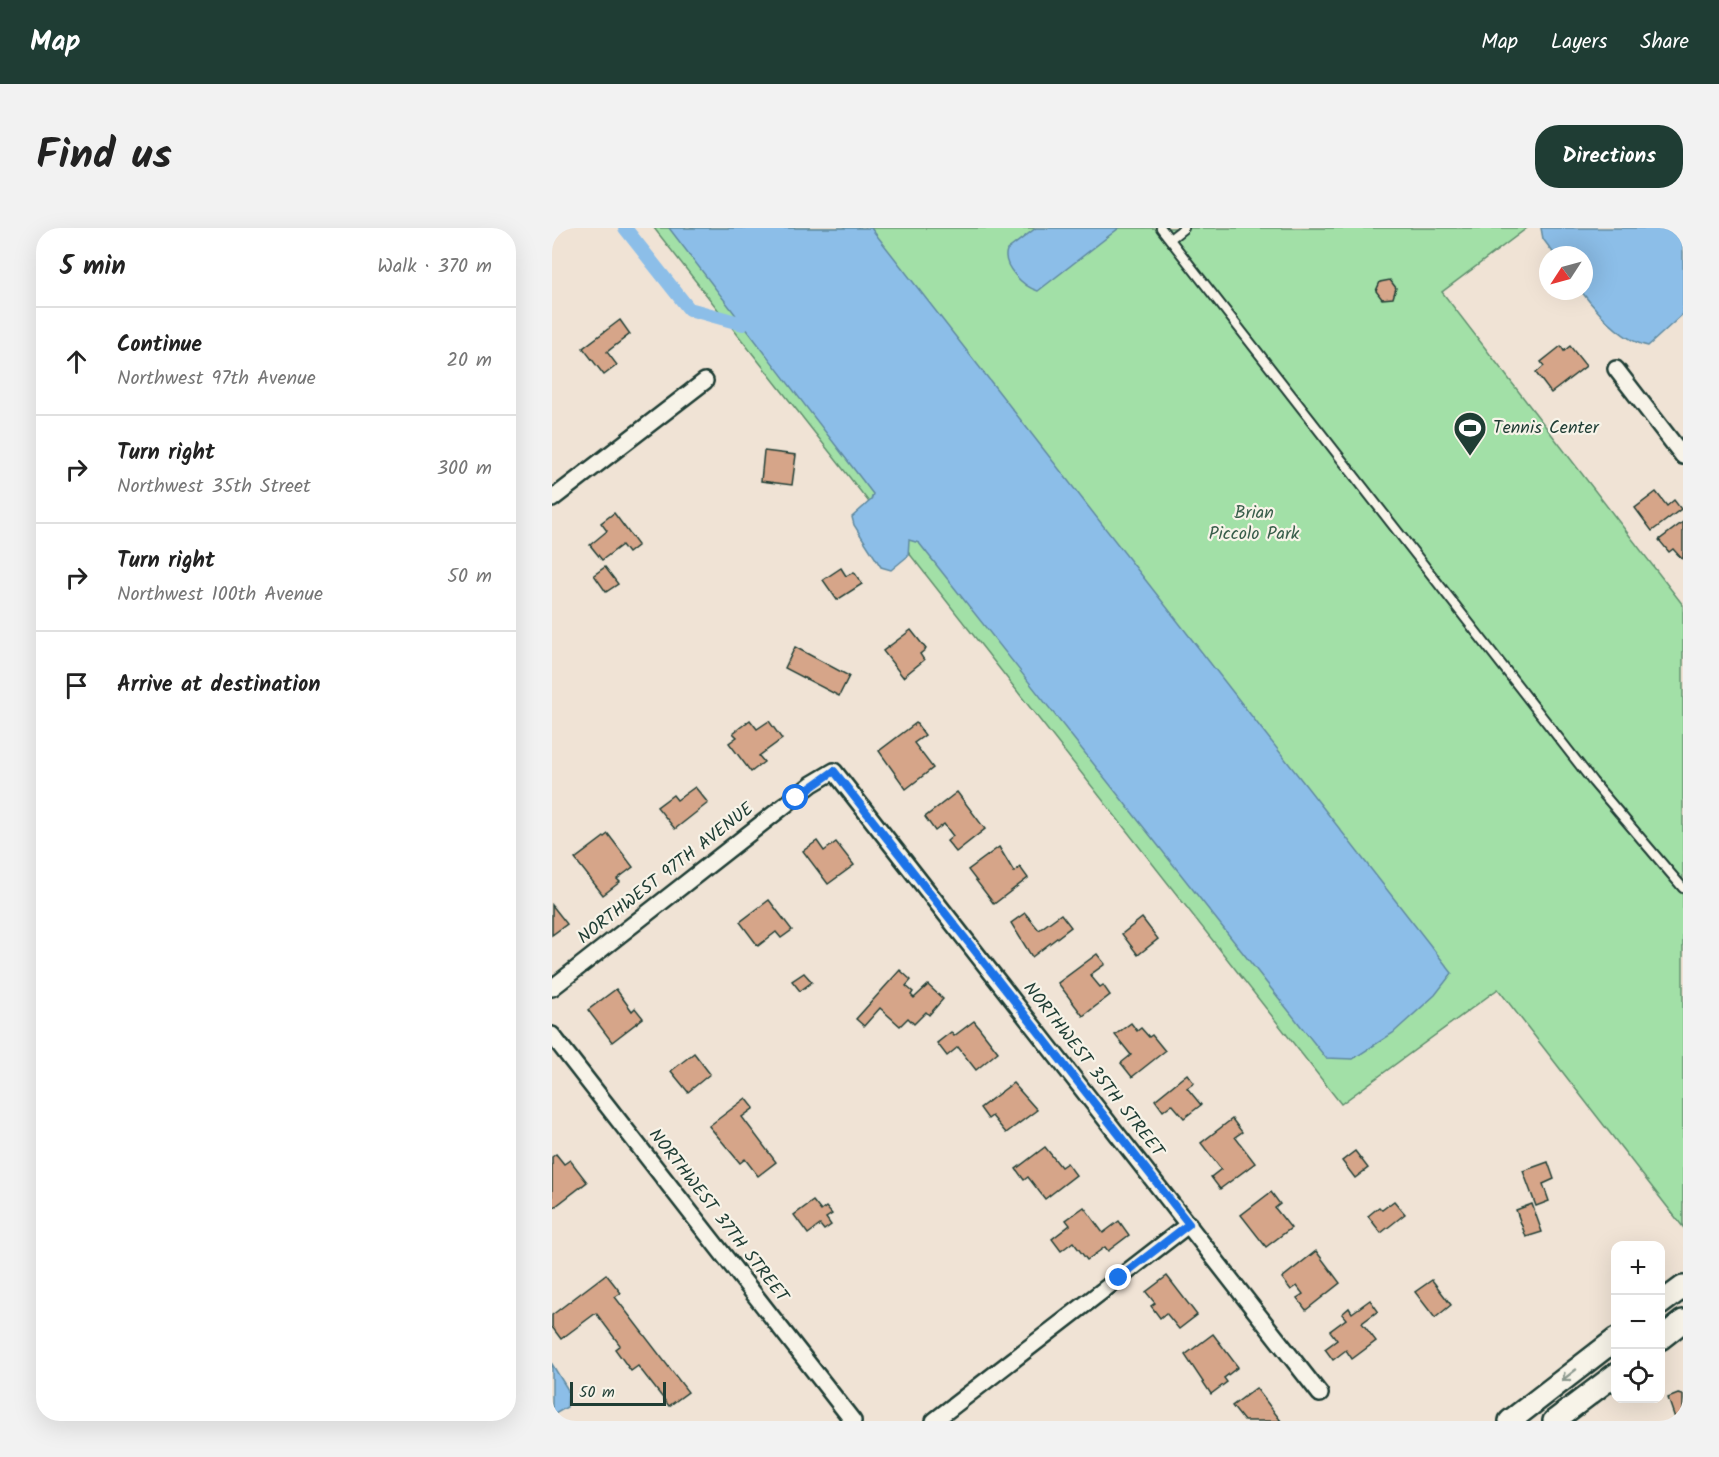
<!DOCTYPE html>
<meta charset="utf-8">
<style>
body{margin:0;font-family:Kalam,sans-serif;background:#f2f2f2;color:#222}
.controls{position:absolute;right:18px;bottom:18px;display:grid;overflow:hidden;border-radius:12px;box-shadow:0 6px 24px #0002}
.controls button{width:54px;height:54px;display:grid;place-items:center;padding:0;border:0;border-bottom:2px solid #e0e0e0;background:#fff;color:#222;font:30px sans-serif}
.compass{position:absolute;left:987px;top:18px;width:54px;height:54px;border-radius:50%;background:#fff;box-shadow:0 6px 24px #0002;rotate:234deg}
.scale{position:absolute;left:18px;bottom:15px;width:96px;box-sizing:border-box;padding-left:6px;border:3px solid #1f3d34;border-top:0;font-size:16px;line-height:21px;white-space:nowrap;color:#1f3d34;-webkit-text-stroke:4px #f7f3e8;paint-order:stroke}
.stop{position:absolute;width:18px;height:18px;margin:-14px;border:4px solid #1a73e8;border-radius:50%;background:#fff}
.stop.end{background:#1a73e8;border-color:#fff;box-shadow:0 2px 6px #0008}
.list{margin:0;padding:0;list-style:none}
h2{display:flex;justify-content:space-between;align-items:center;height:78px;margin:0;padding:0 24px;font-size:26px}
h2 small{font-size:20px;font-weight:400;color:#767676}
.list li{display:grid;grid-template-columns:39px 1fr auto;gap:18px;align-items:center;box-sizing:border-box;height:108px;padding:0 24px;border-top:2px solid #e0e0e0}
.list b{display:block;font-size:22px;white-space:nowrap}
.list p{margin:0;font-size:20px;white-space:nowrap;color:#767676}
.list em{font-size:20px;font-style:normal;color:#767676}
.icon{flex:none;width:33px;height:33px;fill:none;stroke:currentColor;stroke-width:2;stroke-linecap:round;stroke-linejoin:round}
.map{position:relative;flex:none;width:1131px;height:1193px;overflow:hidden;border-radius:24px}
header{display:flex;align-items:center;gap:36px;box-sizing:border-box;height:84px;padding:0 30px;background:#1f3d34;color:#fff}
header strong{font-size:28px}
nav{display:flex;gap:33px;margin-inline-start:auto;font-size:21px}
.intro{display:flex;align-items:center;justify-content:space-between;box-sizing:border-box;height:144px;padding:0 36px}
h1{margin:0;font-size:42px}
.button{padding:15px 27px;border-radius:24px;background:#1f3d34;color:#fff;font-size:21px;font-weight:700}
main{display:flex;gap:36px;padding:0 36px}
aside{flex:1;background:#fff;border-radius:24px;box-shadow:0 6px 24px #0002}
.map>svg:first-child{display:block}
.green{fill:#a2e0a7;stroke:#608e6e;stroke-width:1.5}
.water{fill:#8cbee8;stroke:#608aa0;stroke-width:1.5}
.lines{fill:none;stroke-linecap:round;stroke-linejoin:round}
.canal{stroke:#8cbee8;stroke-width:14}
.building{fill:#d6a589;stroke:#1f3d34;stroke-width:1.5}
.lane-casing{stroke:#1f3d34;stroke-width:12}
.street-casing{stroke:#1f3d34;stroke-width:20}
.secondary-casing{stroke:#1f3d34;stroke-width:26}
.lane{stroke:#f7f3e8;stroke-width:8}
.street{stroke:#f7f3e8;stroke-width:15}
.secondary{stroke:#f7f3e8;stroke-width:21}
.oneway{stroke:#8b988e}
.route{stroke:#1a73e8;stroke-width:8}
.labels{text-anchor:middle;dominant-baseline:central;stroke-width:4.5;stroke-linejoin:round;paint-order:stroke}
.poi-label{font-size:18px;fill:#1f3d34;stroke:#f7f3e8;text-anchor:start}
.park-label{font-size:18px;fill:#395e4b;stroke:#f7f3e8}
.street-label{font-size:18px;fill:#1f3d34;stroke:#f7f3e8}
</style>
<header>
<strong>Map</strong>
<nav><a>Map</a><a>Layers</a><a>Share</a></nav>
</header>
<div class="intro"><h1>Find us</h1><a class="button">Directions</a></div>
<main>
<aside>
<h2>5 min<small>Walk · 370 m</small></h2>
<ul class="list">
<li><svg class="icon" aria-label="ahead" viewBox="0 0 24 24"><path d="M12 20V5M6 11l6-6 6 6"/></svg><div><b>Continue</b><p>Northwest 97th Avenue</p></div><em>20 m</em></li>
<li><svg class="icon" aria-label="right" viewBox="0 0 24 24"><path d="M7 20v-9h11M14 6l5 5-5 5"/></svg><div><b>Turn right</b><p>Northwest 35th Street</p></div><em>300 m</em></li>
<li><svg class="icon" aria-label="right" viewBox="0 0 24 24"><path d="M7 20v-9h11M14 6l5 5-5 5"/></svg><div><b>Turn right</b><p>Northwest 100th Avenue</p></div><em>50 m</em></li>
<li><svg class="icon" aria-label="arrive" viewBox="0 0 24 24"><path d="M6 21V4h12l-3 4 3 4H6"/></svg><div><b>Arrive at destination</b></div></li>
</ul>
</aside>
<div class="map">
<svg width="1131" height="1193" viewBox="0 0 1131 1193">
<rect width="100%" height="100%" fill="#f0e3d5"/>
<filter id="ink" filterUnits="userSpaceOnUse"><feTurbulence type="fractalNoise" baseFrequency=".0167" numOctaves="2"/><feDisplacementMap in="SourceGraphic" scale="12" xChannelSelector="R" yChannelSelector="G"/><feConvolveMatrix kernelMatrix="1 2 1 2 8 2 1 2 1" color-interpolation-filters="sRGB"/></filter>
<g filter="url(#ink)">
<!-- green -->
<path class="green" d="M 102,0 L 975,0 L 890,64 L 1131,377 L 1131,999 L 946,761 L 789,876 Z"/>
<!-- water -->
<g class="water">
<path d="M 117,0 L 319,0 L 900,745 L 883,767 L 841,805 L 801,831 L 774,830 L 367,315 L 357,312 L 356,328 L 339,342 L 329,339 L 302,297 L 300,289 L 319,272 L 321,266 Z"/>
<path d="M 484,0 L 567,0 L 486,63 C 472,59 449,38 455,22 Z"/>
<path d="M 989,0 L 1131,0 L 1131,86 L 1096,118 C 1070,113 1045,84 1029,63 L 1032,63 L 1032,27 L 1003,27 L 991,11 Z"/>
<path d="M 0,1136 L 16,1162 L 15,1179 L 3,1186 L 0,1185 Z"/>
</g>
<g class="lines">
<!-- canal -->
<path class="canal" d="M 73,0 L 137,81 L 191,96"/>
</g>
<!-- building -->
<g class="building">
<path d="M 838,52 L 844,60 L 841,70 L 830,71 L 824,63 L 828,54 Z"/>
<path d="M 68,92 L 78,106 L 55,124 L 65,137 L 52,147 L 31,120 Z"/>
<path d="M 1009,118 L 1012,123 L 1018,118 L 1034,138 L 999,165 L 984,145 L 992,138 L 989,134 Z"/>
<path d="M 212,223 L 244,227 L 240,257 L 209,253 Z"/>
<path d="M 1104,264 L 1115,278 L 1122,272 L 1129,281 L 1100,303 L 1083,280 Z"/>
<path d="M 62,285 L 86,317 L 76,325 L 70,317 L 50,332 L 38,317 L 55,303 L 49,295 Z"/>
<path d="M 1131,294 L 1131,330 L 1130,331 L 1121,321 L 1117,324 L 1107,312 Z"/>
<path d="M 53,339 L 66,356 L 54,364 L 42,347 Z"/>
<path d="M 289,340 L 294,348 L 302,344 L 310,356 L 285,372 L 271,352 Z"/>
<path d="M 359,402 L 374,421 L 368,426 L 372,432 L 351,449 L 331,423 Z"/>
<path d="M 243,419 L 297,448 L 287,468 L 233,440 Z"/>
<path d="M 198,492 L 205,501 L 217,493 L 230,511 L 207,528 L 212,534 L 199,544 L 177,515 L 185,509 L 181,505 Z"/>
<path d="M 364,495 L 373,507 L 362,515 L 381,540 L 354,561 L 327,523 Z"/>
<path d="M 143,559 L 156,575 L 123,601 L 105,579 L 121,567 L 125,572 Z"/>
<path d="M 405,564 L 433,601 L 404,624 L 395,613 L 401,608 L 392,596 L 383,603 L 373,589 Z"/>
<path d="M 56,606 L 81,639 L 65,651 L 68,654 L 51,667 L 23,631 Z"/>
<path d="M 265,613 L 272,623 L 284,614 L 302,637 L 276,656 L 251,623 Z"/>
<path d="M 447,619 L 462,644 L 468,639 L 476,650 L 442,676 L 416,642 Z"/>
<path d="M 217,672 L 240,702 L 229,710 L 224,704 L 206,718 L 188,694 Z"/>
<path d="M 0,677 L 15,696 L 0,707 Z"/>
<path d="M 473,685 L 487,702 L 509,686 L 519,699 L 480,729 L 459,695 Z"/>
<path d="M 590,690 L 606,711 L 586,727 L 570,706 Z"/>
<path d="M 545,726 L 553,736 L 538,747 L 548,759 L 551,757 L 558,767 L 531,788 L 506,755 Z"/>
<path d="M 348,742 L 359,752 L 354,758 L 361,764 L 359,767 L 362,770 L 376,757 L 391,771 L 377,787 L 374,784 L 362,796 L 356,790 L 348,798 L 328,780 L 312,798 L 304,791 Z"/>
<path d="M 252,745 L 260,754 L 248,763 L 240,753 Z"/>
<path d="M 64,761 L 80,783 L 83,780 L 91,790 L 60,814 L 36,782 Z"/>
<path d="M 422,793 L 446,824 L 424,842 L 406,819 L 395,828 L 385,815 L 399,804 L 402,808 Z"/>
<path d="M 579,795 L 585,803 L 589,800 L 597,809 L 600,807 L 613,823 L 580,849 L 569,835 L 579,827 L 563,807 Z"/>
<path d="M 142,825 L 158,846 L 136,864 L 119,843 Z"/>
<path d="M 635,846 L 642,855 L 635,860 L 649,877 L 632,890 L 620,876 L 611,883 L 603,872 Z"/>
<path d="M 461,855 L 485,882 L 454,905 L 440,888 L 436,891 L 428,880 Z"/>
<path d="M 194,870 L 202,880 L 190,889 L 224,934 L 206,948 L 193,931 L 188,935 L 157,898 Z"/>
<path d="M 680,891 L 690,904 L 683,909 L 703,935 L 668,961 L 659,949 L 669,941 L 649,915 Z"/>
<path d="M 493,919 L 509,939 L 515,935 L 524,947 L 493,971 L 476,949 L 472,952 L 464,941 Z"/>
<path d="M 803,923 L 816,940 L 803,950 L 790,933 Z"/>
<path d="M 4,926 L 12,936 L 18,932 L 35,954 L 0,981 L 0,929 Z"/>
<path d="M 996,934 L 1002,951 L 991,956 L 997,973 L 984,978 L 971,943 Z"/>
<path d="M 719,964 L 728,976 L 723,980 L 739,1000 L 714,1019 L 689,987 Z"/>
<path d="M 261,973 L 269,983 L 274,979 L 280,986 L 274,990 L 279,997 L 272,1002 L 268,997 L 256,1006 L 242,987 Z"/>
<path d="M 842,973 L 853,986 L 829,1005 L 816,988 L 827,979 L 830,982 Z"/>
<path d="M 980,976 L 990,1004 L 974,1009 L 964,982 Z"/>
<path d="M 532,979 L 551,1005 L 567,993 L 577,1007 L 556,1023 L 553,1019 L 535,1032 L 521,1014 L 509,1023 L 500,1011 L 518,997 L 514,992 Z"/>
<path d="M 764,1023 L 788,1055 L 754,1082 L 745,1070 L 751,1066 L 745,1058 L 739,1062 L 730,1050 Z"/>
<path d="M 54,1046 L 69,1065 L 63,1069 L 136,1164 L 117,1178 L 86,1138 L 79,1143 L 63,1121 L 68,1117 L 44,1085 L 9,1111 L 0,1099 L 0,1087 Z"/>
<path d="M 615,1048 L 645,1087 L 627,1101 L 614,1085 L 608,1090 L 599,1078 L 603,1075 L 594,1064 Z"/>
<path d="M 880,1052 L 899,1077 L 883,1090 L 863,1064 Z"/>
<path d="M 818,1072 L 826,1083 L 810,1095 L 824,1113 L 800,1131 L 794,1122 L 781,1132 L 773,1121 L 785,1112 L 778,1103 L 794,1091 L 790,1086 L 797,1080 L 800,1085 Z"/>
<path d="M 661,1106 L 686,1139 L 672,1150 L 675,1154 L 659,1166 L 633,1127 Z"/>
<path d="M 704,1160 L 729,1193 L 692,1193 L 680,1178 Z"/>
<path d="M 1126,1166 L 1131,1167 L 1131,1193 L 1124,1193 L 1116,1170 Z"/>
</g>
<g class="lines">
<!-- lane casing -->
<g class="lane-casing">
<g id="lane">
<path d="M 609,0 L 1041,554 L 1131,660"/>
<path d="M 618,11 L 632,0"/>
</g>
</g>
<!-- street casing -->
<g class="street-casing">
<g id="street">
<path d="M 1064,141 L 1131,228"/>
<path d="M 0,271 L 153,153"/>
<path d="M 0,760 L 260,556 L 282,543 L 768,1166"/>
<path d="M 0,807 L 301,1193"/>
<path d="M 382,1193 L 637,996"/>
</g>
</g>
<!-- secondary casing -->
<g class="secondary-casing">
<g id="secondary">
<path d="M 1108,1076 L 1131,1059"/>
<path d="M 1108,1111 L 1131,1093"/>
<path d="M 958,1193 L 1064,1111"/>
<path d="M 1002,1193 L 1064,1146"/>
</g>
</g>
<!-- lane -->
<use href="#lane" class="lane"/>
<!-- street -->
<use href="#street" class="street"/>
<!-- secondary -->
<use href="#secondary" class="secondary"/>
</g>
<!-- one-way arrows -->
<defs><path id="oneway-shaft" d="M-6 0H5M1.5-3L5.5 0L1.5 3" fill="none" stroke-width="1.6" stroke-linecap="round" stroke-linejoin="round" transform="scale(1.5)"/></defs>
<use class="oneway" href="#oneway-shaft" transform="translate(1017 1147) rotate(142)"/>
</g>
<g class="lines" filter="url(#ink)">
<!-- route -->
<path class="route" d="M 244,570 L 282,543 L 637,996 L 567,1050"/>
</g>
<!-- icons -->
<defs>
<g id="stadium-pin" transform="scale(1.725)"><path d="M0 17L-7.5 6A9.5 9.5 0 1 1 7.5 6Z" fill="#1f3d34" stroke="#f7f3e8"/><path d="M0-5a6.5 5 0 1 0 0 10a6.5 5 0 1 0 0-10ZM-3.5-1.8h7v3.6h-7Z" fill="#fff"/></g>
</defs>
<g fill-rule="evenodd">
<use href="#stadium-pin" x="918" y="200"/>
</g>
<g class="labels">
<!-- poi labels -->
<g class="poi-label">
<text x="941" y="200">Tennis Center</text>
</g>
<!-- park labels -->
<g class="park-label">
<text x="702" y="285">Brian<tspan x="702" dy="21">Piccolo Park</tspan></text>
</g>
<!-- street labels -->
<g class="street-label">
<text transform="translate(114 646) rotate(-38)">NORTHWEST 97TH AVENUE</text>
<text transform="translate(541 842) rotate(52)">NORTHWEST 35TH STREET</text>
<text transform="translate(166 988) rotate(52)">NORTHWEST 37TH STREET</text>
</g>
</g>
</svg>
<div class="controls">
<button>+</button>
<button>−</button>
<button><svg class="icon" aria-label="locate" viewBox="0 0 24 24"><circle cx="12" cy="12" r="6"/><path d="M12 2v4M12 18v4M2 12h4M18 12h4"/></svg></button>
</div>
<svg class="compass" viewBox="-18 -18 36 36"><path d="M0-13l5 13h-10z" fill="#e53935"/><path d="M0 13l5-13h-10z" fill="#767676"/></svg>
<div class="scale">50 m</div>
<div class="stop" style="left:244px;top:570px"></div>
<div class="stop end" style="left:567px;top:1050px"></div>
</div>
</main>
